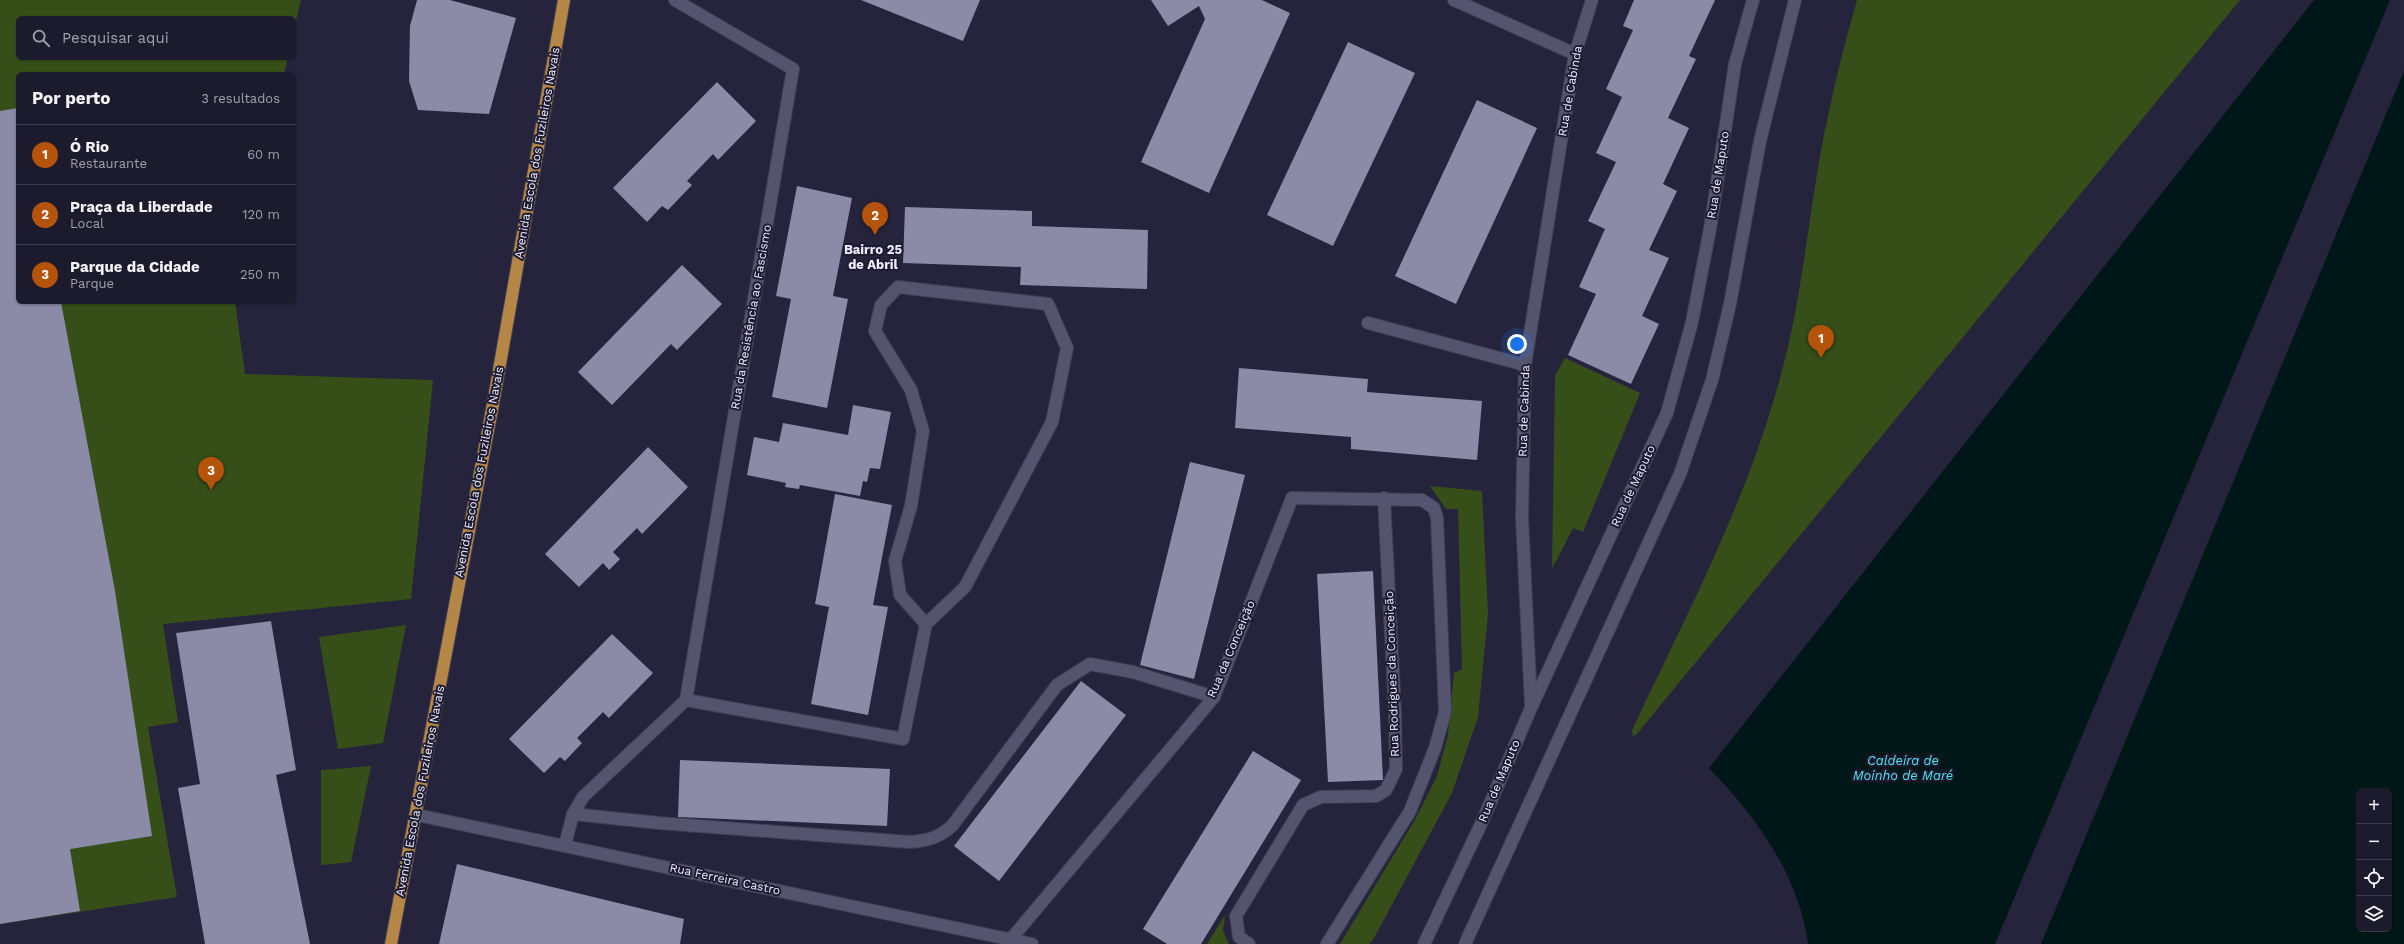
<!DOCTYPE html>
<html lang="pt">
<meta charset="utf-8">
<style>
body{margin:0;font-family:"Work Sans",sans-serif;background:#252435;color:#f1f3f6}
.controls{position:absolute;right:12px;bottom:12px;display:grid;overflow:hidden;border-radius:6px;box-shadow:0 1px 3px #0004}
.controls button{width:36px;height:36px;display:grid;place-items:center;padding:0;border:0;border-bottom:1px solid #3a3949;background:#1c1b2d;color:#f1f3f6;font:20px sans-serif}
.you{position:absolute;left:1517px;top:344px;width:14px;height:14px;margin:-10px;border:3px solid #fff;border-radius:50%;background:#1a73e8;box-shadow:0 0 0 6px #1a73e833}
.badge{display:grid;place-items:center;width:26px;height:26px;border-radius:50%;background:#b45309;color:#fff;font-size:13px;font-weight:700}
.pin{position:absolute;translate:-50% -33px;filter:drop-shadow(0 1px 2px #0008)}
.pin::after{content:'';position:absolute;top:21px;width:14px;height:12px;background:inherit;clip-path:polygon(0 0,100% 0,50% 100%)}
.list{margin:0;padding:0;list-style:none}
h2{display:flex;justify-content:space-between;align-items:center;height:52px;margin:0;padding:0 16px;font-size:17px}
h2 small{font-size:13px;font-weight:400;color:#a0a1aa}
.list li{display:grid;grid-template-columns:26px 1fr auto;gap:12px;align-items:center;box-sizing:border-box;height:60px;padding:0 16px;border-top:1px solid #3a3949}
.list b{display:block;font-size:15px;white-space:nowrap}
.list p{margin:0;font-size:13px;white-space:nowrap;color:#a0a1aa}
.list em{font-size:13px;font-style:normal;color:#a0a1aa}
.icon{flex:none;width:22px;height:22px;fill:none;stroke:currentColor;stroke-width:2;stroke-linecap:round;stroke-linejoin:round}
.map{position:relative;flex:none;width:2404px;height:944px;overflow:hidden}
.search{position:absolute;background:#1c1b2d;box-shadow:0 1px 3px #0004;left:16px;top:16px;width:280px;height:44px;display:flex;align-items:center;gap:10px;box-sizing:border-box;padding:0 14px;border-radius:6px;color:#a0a1aa;font-size:15px}
.panel{position:absolute;background:#1c1b2d;box-shadow:0 1px 3px #0004;left:16px;top:72px;width:280px;height:232px;border-radius:6px}
.map>svg:first-child{display:block}
.green{fill:#364f19}
.water{fill:#001718;fill-rule:evenodd}
.building{fill:#8b8aa7}
.lines{fill:none;stroke-linecap:round;stroke-linejoin:round}
.minor-casing{stroke:#403e53;stroke-width:14}
.major-casing{stroke:#403e53;stroke-width:14}
.minor{stroke:#55546f;stroke-width:12}
.major{stroke:#b48746;stroke-width:12}
.labels{text-anchor:middle;dominant-baseline:central;stroke-width:4;stroke-linejoin:round;paint-order:stroke}
.street-label{font-size:12px;fill:#ededfd;stroke:#1d1b32}
.neighbourhood-label{font-size:13px;font-weight:bold;fill:#ededfd;stroke:#1d1b32}
.water-label{font-size:13px;font-style:italic;fill:#54e3e8;stroke:#1d1b32}
</style>
<div class="map">
<svg width="2404" height="944" viewBox="0 0 2404 944">
<rect width="100%" height="100%" fill="#26243c"/>
<!-- green -->
<g class="green">
<path d="M 0,0 L 301,0 L 294,30 L 294,18 L 18,18 L 18,58 L 288,58 L 284,74 L 18,74 L 18,302 L 235,302 L 245,374 L 433,380 L 411,599 L 163,624 L 178,722 L 148,727 L 177,897 L 0,924 Z"/>
<path d="M 1857,0 L 2240,0 L 1636,735 L 1633,736 L 1632,730 C 1686,616 1747,501 1780,378 C 1804,293 1809,203 1828,116 C 1836,77 1846,38 1857,0 Z"/>
<path d="M 1565,358 L 1640,393 L 1583,532 L 1573,528 L 1552,569 L 1555,376 Z"/>
<path d="M 1430,486 L 1482,491 L 1488,614 L 1478,717 L 1452,793 L 1373,940 L 1369,944 L 1340,944 L 1416,818 L 1437,776 L 1448,735 L 1454,673 L 1462,669 L 1458,509 L 1446,509 Z"/>
<path d="M 406,625 L 383,743 L 338,749 L 319,637 Z"/>
<path d="M 371,766 L 351,862 L 321,865 L 321,770 Z"/>
<path d="M 1225,915 L 1223,931 L 1229,944 L 1207,944 Z"/>
</g>
<!-- water -->
<g class="water">
<path d="M 2314,0 L 2390,0 L 1995,944 L 1808,944 C 1799,875 1756,817 1709,768 Z"/>
<path d="M 2404,71 L 2404,944 L 2041,944 ZM 2359,791 L 2389,791 L 2389,929 L 2359,929 Z"/>
</g>
<!-- building -->
<g class="building">
<path d="M 417,0 L 450,0 L 516,18 L 489,114 L 418,110 L 409,81 L 410,26 Z"/>
<path d="M 861,0 L 980,0 L 963,41 Z"/>
<path d="M 1151,0 L 1262,0 L 1290,13 L 1209,193 L 1141,162 L 1205,19 L 1199,6 L 1168,26 Z"/>
<path d="M 1634,0 L 1715,0 L 1689,56 L 1696,59 L 1668,118 L 1689,128 L 1663,184 L 1677,191 L 1649,250 L 1669,258 L 1642,316 L 1659,324 L 1631,384 L 1568,355 L 1596,294 L 1579,287 L 1605,229 L 1588,221 L 1616,162 L 1596,153 L 1622,97 L 1606,89 L 1633,30 L 1623,26 Z"/>
<path d="M 1348,42 L 1415,73 L 1333,246 L 1267,215 Z"/>
<path d="M 717,82 L 756,121 L 718,160 L 713,154 L 687,181 L 692,185 L 668,210 L 662,206 L 647,222 L 613,188 Z"/>
<path d="M 1477,100 L 1537,128 L 1456,304 L 1395,276 Z"/>
<path d="M 18,108 L 18,302 L 61,302 L 115,591 L 152,836 L 70,849 L 80,911 L 0,924 L 0,111 Z"/>
<path d="M 797,186 L 852,198 L 833,296 L 848,299 L 827,408 L 772,397 L 791,299 L 776,296 Z"/>
<path d="M 905,207 L 1032,211 L 1032,226 L 1148,230 L 1147,289 L 1020,285 L 1021,267 L 903,263 Z"/>
<path d="M 682,265 L 722,304 L 677,350 L 671,344 L 612,405 L 578,372 Z"/>
<path d="M 1239,368 L 1368,379 L 1367,392 L 1482,401 L 1477,460 L 1351,449 L 1351,437 L 1235,428 Z"/>
<path d="M 853,405 L 891,412 L 880,469 L 870,468 L 867,482 L 863,481 L 860,496 L 800,485 L 799,489 L 785,487 L 786,483 L 747,475 L 754,437 L 779,442 L 783,423 L 848,435 Z"/>
<path d="M 648,447 L 688,487 L 642,534 L 637,528 L 613,552 L 620,559 L 609,570 L 603,563 L 579,587 L 545,554 Z"/>
<path d="M 1190,462 L 1245,475 L 1194,679 L 1140,665 Z"/>
<path d="M 835,494 L 892,505 L 873,605 L 888,607 L 868,715 L 811,704 L 829,607 L 815,604 Z"/>
<path d="M 1373,571 L 1383,780 L 1328,782 L 1317,574 Z"/>
<path d="M 271,621 L 296,770 L 276,775 L 310,944 L 205,944 L 178,788 L 200,784 L 176,633 Z"/>
<path d="M 612,634 L 653,673 L 609,718 L 603,712 L 577,738 L 582,743 L 565,761 L 560,757 L 544,773 L 509,739 Z"/>
<path d="M 1081,681 L 1126,715 L 999,881 L 954,846 Z"/>
<path d="M 1253,751 L 1301,780 L 1201,944 L 1167,944 L 1143,929 Z"/>
<path d="M 680,760 L 890,769 L 887,826 L 678,817 Z"/>
<path d="M 457,864 L 684,919 L 680,944 L 439,944 Z"/>
</g>
<g class="lines">
<!-- minor casing -->
<g class="minor-casing">
<g id="minor">
<path d="M 675,0 L 793,69 L 686,700"/>
<path d="M 1454,0 L 1575,54"/>
<path d="M 1368,323 L 1525,365"/>
<path d="M 1531,705 L 1522,518 L 1525,365 L 1575,54 L 1592,0"/>
<path d="M 573,814 L 659,823 L 909,842 C 927,841 938,838 952,826 L 1057,685 L 1090,664 L 1133,672 L 1214,697"/>
<path d="M 417,815 L 1032,944"/>
<path d="M 565,845 L 573,814 L 583,797 L 686,700 L 903,739 L 926,624 L 965,587 L 1052,422 L 1067,348 L 1048,304 L 898,287 L 881,305 L 875,331 L 911,390 L 923,431 L 911,506 L 895,561 L 900,595 L 926,624"/>
<path d="M 1010,944 L 1011,939 L 1214,697 L 1292,498 L 1422,500 L 1434,508 L 1437,518 L 1445,712 L 1435,748 L 1410,811 L 1327,944"/>
<path d="M 1249,944 L 1239,937 L 1236,916 L 1303,805 L 1321,797 L 1376,796 L 1386,790 L 1396,769 L 1395,712 L 1384,498"/>
<path d="M 1424,944 L 1482,822 L 1531,708 L 1667,413 L 1692,322 L 1710,229 L 1735,64 L 1753,0"/>
<path d="M 1465,944 L 1680,474 L 1712,380 L 1730,304 L 1760,141 L 1795,0"/>
</g>
</g>
<!-- major casing -->
<g class="major-casing">
<path id="major" d="M 391,944 L 493,404 L 564,0"/>
</g>
<!-- minor -->
<use href="#minor" class="minor"/>
<!-- major -->
<use href="#major" class="major"/>
</g>
<g class="labels">
<!-- street labels -->
<g class="street-label">
<text transform="translate(1570 91) rotate(-80)">Rua de Cabinda</text>
<text transform="translate(537 153) rotate(-80)">Avenida Escola dos Fuzileiros Navais</text>
<text transform="translate(1718 175) rotate(-81)">Rua de Maputo</text>
<text transform="translate(751 317) rotate(-80)">Rua da Resistência ao Fascismo</text>
<text transform="translate(1524 411) rotate(-88)">Rua de Cabinda</text>
<text transform="translate(479 472) rotate(-79)">Avenida Escola dos Fuzileiros Navais</text>
<text transform="translate(1633 486) rotate(-65)">Rua de Maputo</text>
<text transform="translate(1231 649) rotate(-67)">Rua da Conceição</text>
<text transform="translate(1392 674) rotate(-92)">Rua Rodrigues da Conceição</text>
<text transform="translate(1499 781) rotate(-67)">Rua de Maputo</text>
<text transform="translate(420 791) rotate(-79)">Avenida Escola dos Fuzileiros Navais</text>
<text transform="translate(725 879) rotate(12)">Rua Ferreira Castro</text>
</g>
<!-- neighbourhood labels -->
<g class="neighbourhood-label">
<text x="873" y="249">Bairro 25<tspan x="873" dy="15">de Abril</tspan></text>
</g>
<!-- water labels -->
<g class="water-label">
<text x="1903" y="760">Caldeira de<tspan x="1903" dy="15">Moinho de Maré</tspan></text>
</g>
</g>
</svg>
<div class="controls">
<button>+</button>
<button>−</button>
<button><svg class="icon" aria-label="locate" viewBox="0 0 24 24"><circle cx="12" cy="12" r="6"/><path d="M12 2v4M12 18v4M2 12h4M18 12h4"/></svg></button>
<button><svg class="icon" aria-label="layers" viewBox="0 0 24 24"><path d="M12 4l9 5-9 5-9-5zM3 14l9 5 9-5"/></svg></button>
</div>
<div class="you"></div>
<div class="pin badge" style="left:1821px;top:358px">1</div>
<div class="pin badge" style="left:875px;top:235px">2</div>
<div class="pin badge" style="left:211px;top:490px">3</div>
<div class="search"><svg class="icon" aria-label="search" viewBox="0 0 24 24"><circle cx="10" cy="10" r="6"/><path d="M15 15l6 6"/></svg>Pesquisar aqui</div>
<section class="panel">
<h2>Por perto<small>3 resultados</small></h2>
<ul class="list">
<li><span class="badge">1</span><div><b>Ó Rio</b><p>Restaurante</p></div><em>60 m</em></li>
<li><span class="badge">2</span><div><b>Praça da Liberdade</b><p>Local</p></div><em>120 m</em></li>
<li><span class="badge">3</span><div><b>Parque da Cidade</b><p>Parque</p></div><em>250 m</em></li>
</ul>
</section>
</div>
